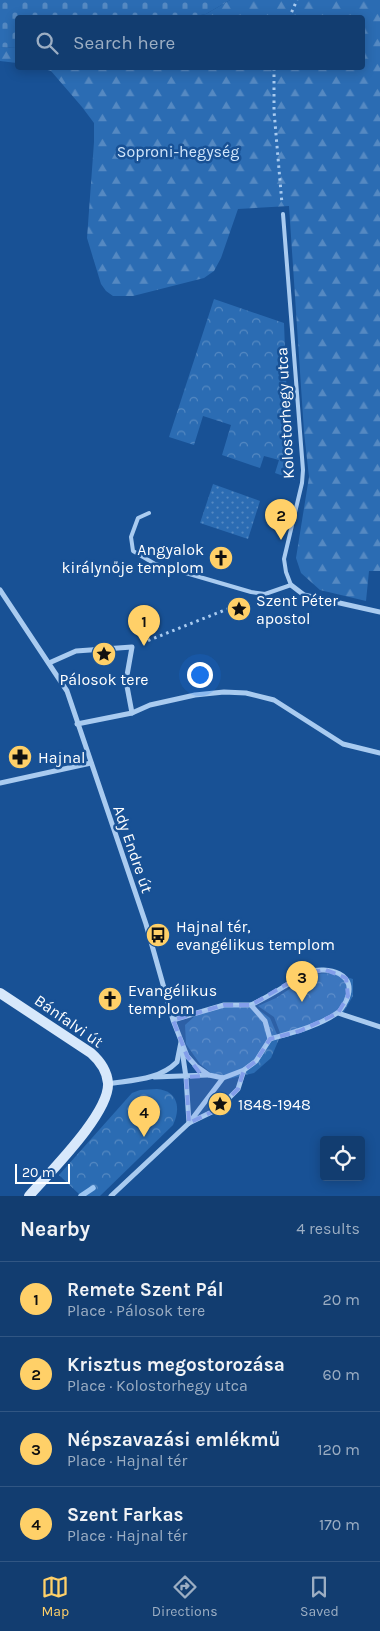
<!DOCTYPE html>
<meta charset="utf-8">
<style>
body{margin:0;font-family:Karla,sans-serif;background:#1f4878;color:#f1f3f6}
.controls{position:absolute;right:15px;bottom:15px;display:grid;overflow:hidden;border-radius:5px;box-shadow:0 2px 12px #0003}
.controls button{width:45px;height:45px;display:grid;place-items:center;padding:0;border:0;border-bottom:1px solid #315683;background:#123d70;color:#f1f3f6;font:25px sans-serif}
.scale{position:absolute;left:15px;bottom:12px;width:55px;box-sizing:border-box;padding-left:5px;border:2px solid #fff;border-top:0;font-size:14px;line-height:18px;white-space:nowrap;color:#fff;-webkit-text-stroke:4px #185195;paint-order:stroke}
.you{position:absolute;left:199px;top:674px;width:18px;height:18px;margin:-12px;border:4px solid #fff;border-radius:50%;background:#1a73e8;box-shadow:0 0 0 8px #1a73e833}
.badge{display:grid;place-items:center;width:32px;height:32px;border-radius:50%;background:#ffd068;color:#111;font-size:16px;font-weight:700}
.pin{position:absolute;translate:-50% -41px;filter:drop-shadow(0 1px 2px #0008)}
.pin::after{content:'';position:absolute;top:26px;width:18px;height:15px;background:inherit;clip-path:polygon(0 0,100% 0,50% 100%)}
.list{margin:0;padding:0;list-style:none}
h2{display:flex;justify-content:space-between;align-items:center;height:65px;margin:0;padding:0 20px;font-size:21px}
h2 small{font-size:16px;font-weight:400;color:#9caec3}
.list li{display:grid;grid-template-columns:32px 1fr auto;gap:15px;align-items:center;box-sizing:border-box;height:75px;padding:0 20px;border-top:1px solid #315683}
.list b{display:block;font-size:19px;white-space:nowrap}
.list p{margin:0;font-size:16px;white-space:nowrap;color:#9caec3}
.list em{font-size:16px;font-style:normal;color:#9caec3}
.icon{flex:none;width:28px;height:28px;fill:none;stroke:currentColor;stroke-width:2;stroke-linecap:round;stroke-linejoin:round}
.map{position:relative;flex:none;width:380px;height:1196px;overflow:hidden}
.search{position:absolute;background:#123d70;box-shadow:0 2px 12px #0003;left:15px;right:15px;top:15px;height:55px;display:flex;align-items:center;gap:12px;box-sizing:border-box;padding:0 18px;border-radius:5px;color:#9caec3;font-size:19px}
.sheet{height:365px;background:#123d70}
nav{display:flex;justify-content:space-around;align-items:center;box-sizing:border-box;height:70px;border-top:1px solid #315683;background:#123d70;font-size:14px;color:#9caec3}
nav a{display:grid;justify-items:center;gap:2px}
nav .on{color:#ffd068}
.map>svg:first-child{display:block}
.grass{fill:url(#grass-dots)}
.forest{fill:url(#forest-firs)}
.cemetery{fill:url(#cemetery-stones)}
.park{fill:url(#park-crowns)}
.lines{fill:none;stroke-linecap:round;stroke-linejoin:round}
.stream{stroke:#9cc6f3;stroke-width:5.5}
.path{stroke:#a9cbf0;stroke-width:3;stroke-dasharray:2.5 4;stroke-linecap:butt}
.lane{stroke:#a9cbf0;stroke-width:4}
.street{stroke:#a9cbf0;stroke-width:5}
.secondary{stroke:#d7e8fb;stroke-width:10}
.marked{fill:#839eea;fill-opacity:0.2;stroke:#839eea;stroke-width:4;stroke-dasharray:10 6;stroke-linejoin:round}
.labels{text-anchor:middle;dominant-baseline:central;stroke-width:5;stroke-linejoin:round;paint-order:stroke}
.park-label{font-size:16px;fill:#d0e5fb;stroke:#185195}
.street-label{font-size:16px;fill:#fff;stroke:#185195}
.poi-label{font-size:16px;fill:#fff;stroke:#185195;text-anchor:start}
</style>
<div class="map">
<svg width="380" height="1196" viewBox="0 0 380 1196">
<defs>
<pattern id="grass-dots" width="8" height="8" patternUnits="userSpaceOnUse" patternTransform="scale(1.25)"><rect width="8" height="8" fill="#2b6cb3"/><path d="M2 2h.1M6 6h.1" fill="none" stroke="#5589c2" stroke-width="1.8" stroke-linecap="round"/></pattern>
<pattern id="forest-firs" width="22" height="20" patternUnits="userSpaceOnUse" patternTransform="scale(1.25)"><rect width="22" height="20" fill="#2b6cb3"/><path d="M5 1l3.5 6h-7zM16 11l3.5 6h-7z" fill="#5589c2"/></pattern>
<pattern id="cemetery-stones" width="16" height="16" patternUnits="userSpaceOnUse" patternTransform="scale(1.25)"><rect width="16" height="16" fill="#2b6cb3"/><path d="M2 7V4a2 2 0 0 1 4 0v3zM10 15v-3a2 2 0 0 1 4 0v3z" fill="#5589c2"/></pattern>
<pattern id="park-crowns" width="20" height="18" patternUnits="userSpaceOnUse" patternTransform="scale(1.25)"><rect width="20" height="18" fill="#2b6cb3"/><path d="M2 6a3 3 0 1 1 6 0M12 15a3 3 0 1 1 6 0" fill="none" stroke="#5589c2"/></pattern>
</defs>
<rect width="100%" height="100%" fill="#185195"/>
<!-- grass -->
<path class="grass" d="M 213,484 L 260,501 L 248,539 L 200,523 Z"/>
<!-- forest -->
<g class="forest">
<path d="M 230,0 L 380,0 L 380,571 L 369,571 L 366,601 L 320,590 L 301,573 L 296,558 L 309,477 L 304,432 L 289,206 L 238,209 L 221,258 L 214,271 L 204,278 L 133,296 L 113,296 L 106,291 L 101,284 L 87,238 L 94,142 L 94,123 L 82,107 L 51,71 L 41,68 L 362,68 L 362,18 L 190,17 L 206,14 Z"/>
<path d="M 0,47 L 17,48 L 17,63 L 0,61 Z"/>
</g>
<!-- cemetery -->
<path class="cemetery" d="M 0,0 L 230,0 L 206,14 L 190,17 L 18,18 L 17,48 L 0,47 Z"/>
<!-- park -->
<g class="park">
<path d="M 214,299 L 284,323 L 288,429 L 295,480 L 275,473 L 279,460 L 264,456 L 260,468 L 222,455 L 231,425 L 203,416 L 194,445 L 169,437 Z"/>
<path d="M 333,973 L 353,979 L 353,996 L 343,1013 L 304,1032 L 282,1038 L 274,1017 L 258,1006 L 276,998 L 312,974 Z"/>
<path d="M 225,1006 L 256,1008 L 270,1018 L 279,1039 L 271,1058 L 254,1073 L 228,1079 L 215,1076 L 200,1064 L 186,1044 L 185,1025 L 196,1015 Z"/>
<path d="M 157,1089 C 178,1091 181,1108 173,1125 L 100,1196 L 81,1196 L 59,1175 L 132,1093 L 140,1090 Z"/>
</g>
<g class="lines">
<!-- stream -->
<path class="stream" d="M 81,1196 L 93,1188"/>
<!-- path -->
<g class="path">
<path d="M 289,18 L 297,0"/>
<path d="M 274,68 L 274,111 L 282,204"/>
<path d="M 142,643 L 245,602"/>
</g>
<!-- lane -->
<path class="lane" d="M 149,513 L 138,518 L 131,537 L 133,551 L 155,564 L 251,592 L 265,594 L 291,585 L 286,572 L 284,559 L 302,483 L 303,470 L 283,214"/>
<!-- street -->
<g class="street">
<path d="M 291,585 L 304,595 L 380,612"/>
<path d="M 0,590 L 67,691 L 146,924 L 173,1020 L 187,1056 L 196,1066 L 209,1075 L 223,1078 L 244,1070 L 256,1061 L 270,1039 L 265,1021 L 251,1005 L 224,1005 L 173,1020"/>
<path d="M 49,663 L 76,651 L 132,647 L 126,681 L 132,713"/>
<path d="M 77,724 L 132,713 L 150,705 L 195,695 L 224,692 L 246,693 L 274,700 L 343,744 L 380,753"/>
<path d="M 0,783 L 91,763"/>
<path d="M 251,1005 C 263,999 274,993 285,986 C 292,982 299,975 307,972 C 328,966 359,973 346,1001 C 344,1005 341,1011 337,1013 C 319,1026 291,1033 270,1039"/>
<path d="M 338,1013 L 380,1027"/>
<path d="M 182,1050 L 186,1077 L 189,1123"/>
<path d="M 154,1077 L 208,1075"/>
<path d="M 108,1084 C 132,1080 159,1080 177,1062 L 181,1042"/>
<path d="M 189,1123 L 223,1078"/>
<path d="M 111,1196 L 189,1123 L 218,1109 L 238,1089 L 244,1070"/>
</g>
<!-- secondary -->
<path class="secondary" d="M 0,993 L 91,1053 C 100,1061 107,1070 108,1083 C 110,1113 50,1172 29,1196"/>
</g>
<!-- marked area -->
<path class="marked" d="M 326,970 L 346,978 L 348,996 L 338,1013 L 300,1031 L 270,1039 L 256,1061 L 244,1070 L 238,1089 L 218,1109 L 189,1123 L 186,1077 L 202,1076 L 187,1056 L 173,1020 L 224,1005 L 251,1005 L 306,973 Z"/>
<!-- icons -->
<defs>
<g id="church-disc" transform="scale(1.25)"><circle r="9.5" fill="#ffd068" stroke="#185195"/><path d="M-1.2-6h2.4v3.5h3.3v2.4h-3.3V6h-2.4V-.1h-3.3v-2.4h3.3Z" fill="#111"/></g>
<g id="sight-disc" transform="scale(1.25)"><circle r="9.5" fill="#ffd068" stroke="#185195"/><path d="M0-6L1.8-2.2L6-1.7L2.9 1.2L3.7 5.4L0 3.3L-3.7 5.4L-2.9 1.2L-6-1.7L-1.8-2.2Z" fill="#111"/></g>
<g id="pharmacy-disc" transform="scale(1.25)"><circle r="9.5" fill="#ffd068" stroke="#185195"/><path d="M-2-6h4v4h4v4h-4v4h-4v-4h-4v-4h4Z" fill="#111"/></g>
<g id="bus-disc" transform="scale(1.25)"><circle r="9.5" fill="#ffd068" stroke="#185195"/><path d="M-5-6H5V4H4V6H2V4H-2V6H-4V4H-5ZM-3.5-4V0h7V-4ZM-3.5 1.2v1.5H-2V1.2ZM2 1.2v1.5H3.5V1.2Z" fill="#111"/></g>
</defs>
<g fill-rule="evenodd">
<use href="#church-disc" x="221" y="558"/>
<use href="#sight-disc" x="239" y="609"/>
<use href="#sight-disc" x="104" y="654"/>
<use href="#pharmacy-disc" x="20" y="757"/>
<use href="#bus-disc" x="158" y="935"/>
<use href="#church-disc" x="110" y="999"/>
<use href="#sight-disc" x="220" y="1104"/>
</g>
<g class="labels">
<!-- park labels -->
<g class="park-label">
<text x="178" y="151">Soproni-hegység</text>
</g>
<!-- street labels -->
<g class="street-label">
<text transform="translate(285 413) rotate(-93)">Kolostorhegy utca</text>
<text transform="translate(133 849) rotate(71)">Ady Endre út</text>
<text transform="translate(69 1021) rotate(35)">Bánfalvi út</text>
</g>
<!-- poi labels -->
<g class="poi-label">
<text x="204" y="549" text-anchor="end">Angyalok<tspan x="204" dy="18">királynője templom</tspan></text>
<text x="256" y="600">Szent Péter<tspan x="256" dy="18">apostol</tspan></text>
<text x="104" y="679" text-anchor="middle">Pálosok tere</text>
<text x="38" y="757">Hajnal</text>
<text x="176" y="926">Hajnal tér,<tspan x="176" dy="18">evangélikus templom</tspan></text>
<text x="128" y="990">Evangélikus<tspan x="128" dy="18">templom</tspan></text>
<text x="238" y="1104">1848-1948</text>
</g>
</g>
</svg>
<div class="controls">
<button><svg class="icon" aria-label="locate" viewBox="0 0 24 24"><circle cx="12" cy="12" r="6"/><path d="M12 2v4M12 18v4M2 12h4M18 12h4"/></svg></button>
</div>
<div class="scale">20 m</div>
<div class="you"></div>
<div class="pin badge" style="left:144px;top:646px">1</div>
<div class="pin badge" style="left:281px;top:540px">2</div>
<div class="pin badge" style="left:302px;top:1002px">3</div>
<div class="pin badge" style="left:144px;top:1137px">4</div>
<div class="search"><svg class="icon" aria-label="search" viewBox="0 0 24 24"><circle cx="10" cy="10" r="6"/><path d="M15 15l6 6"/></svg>Search here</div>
</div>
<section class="sheet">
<h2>Nearby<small>4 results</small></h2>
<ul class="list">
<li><span class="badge">1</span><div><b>Remete Szent Pál</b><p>Place · Pálosok tere</p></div><em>20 m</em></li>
<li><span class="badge">2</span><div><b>Krisztus megostorozása</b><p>Place · Kolostorhegy utca</p></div><em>60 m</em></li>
<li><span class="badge">3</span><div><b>Népszavazási emlékmű</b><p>Place · Hajnal tér</p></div><em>120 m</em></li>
<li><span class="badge">4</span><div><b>Szent Farkas</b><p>Place · Hajnal tér</p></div><em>170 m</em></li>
</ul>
</section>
<nav>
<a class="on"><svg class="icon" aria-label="map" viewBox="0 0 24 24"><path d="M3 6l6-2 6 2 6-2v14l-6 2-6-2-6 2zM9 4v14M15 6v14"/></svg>Map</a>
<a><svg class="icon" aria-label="directions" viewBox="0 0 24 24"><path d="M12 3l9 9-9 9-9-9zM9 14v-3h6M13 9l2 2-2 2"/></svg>Directions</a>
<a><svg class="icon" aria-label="saved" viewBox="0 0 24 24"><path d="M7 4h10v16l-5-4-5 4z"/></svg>Saved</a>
</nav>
